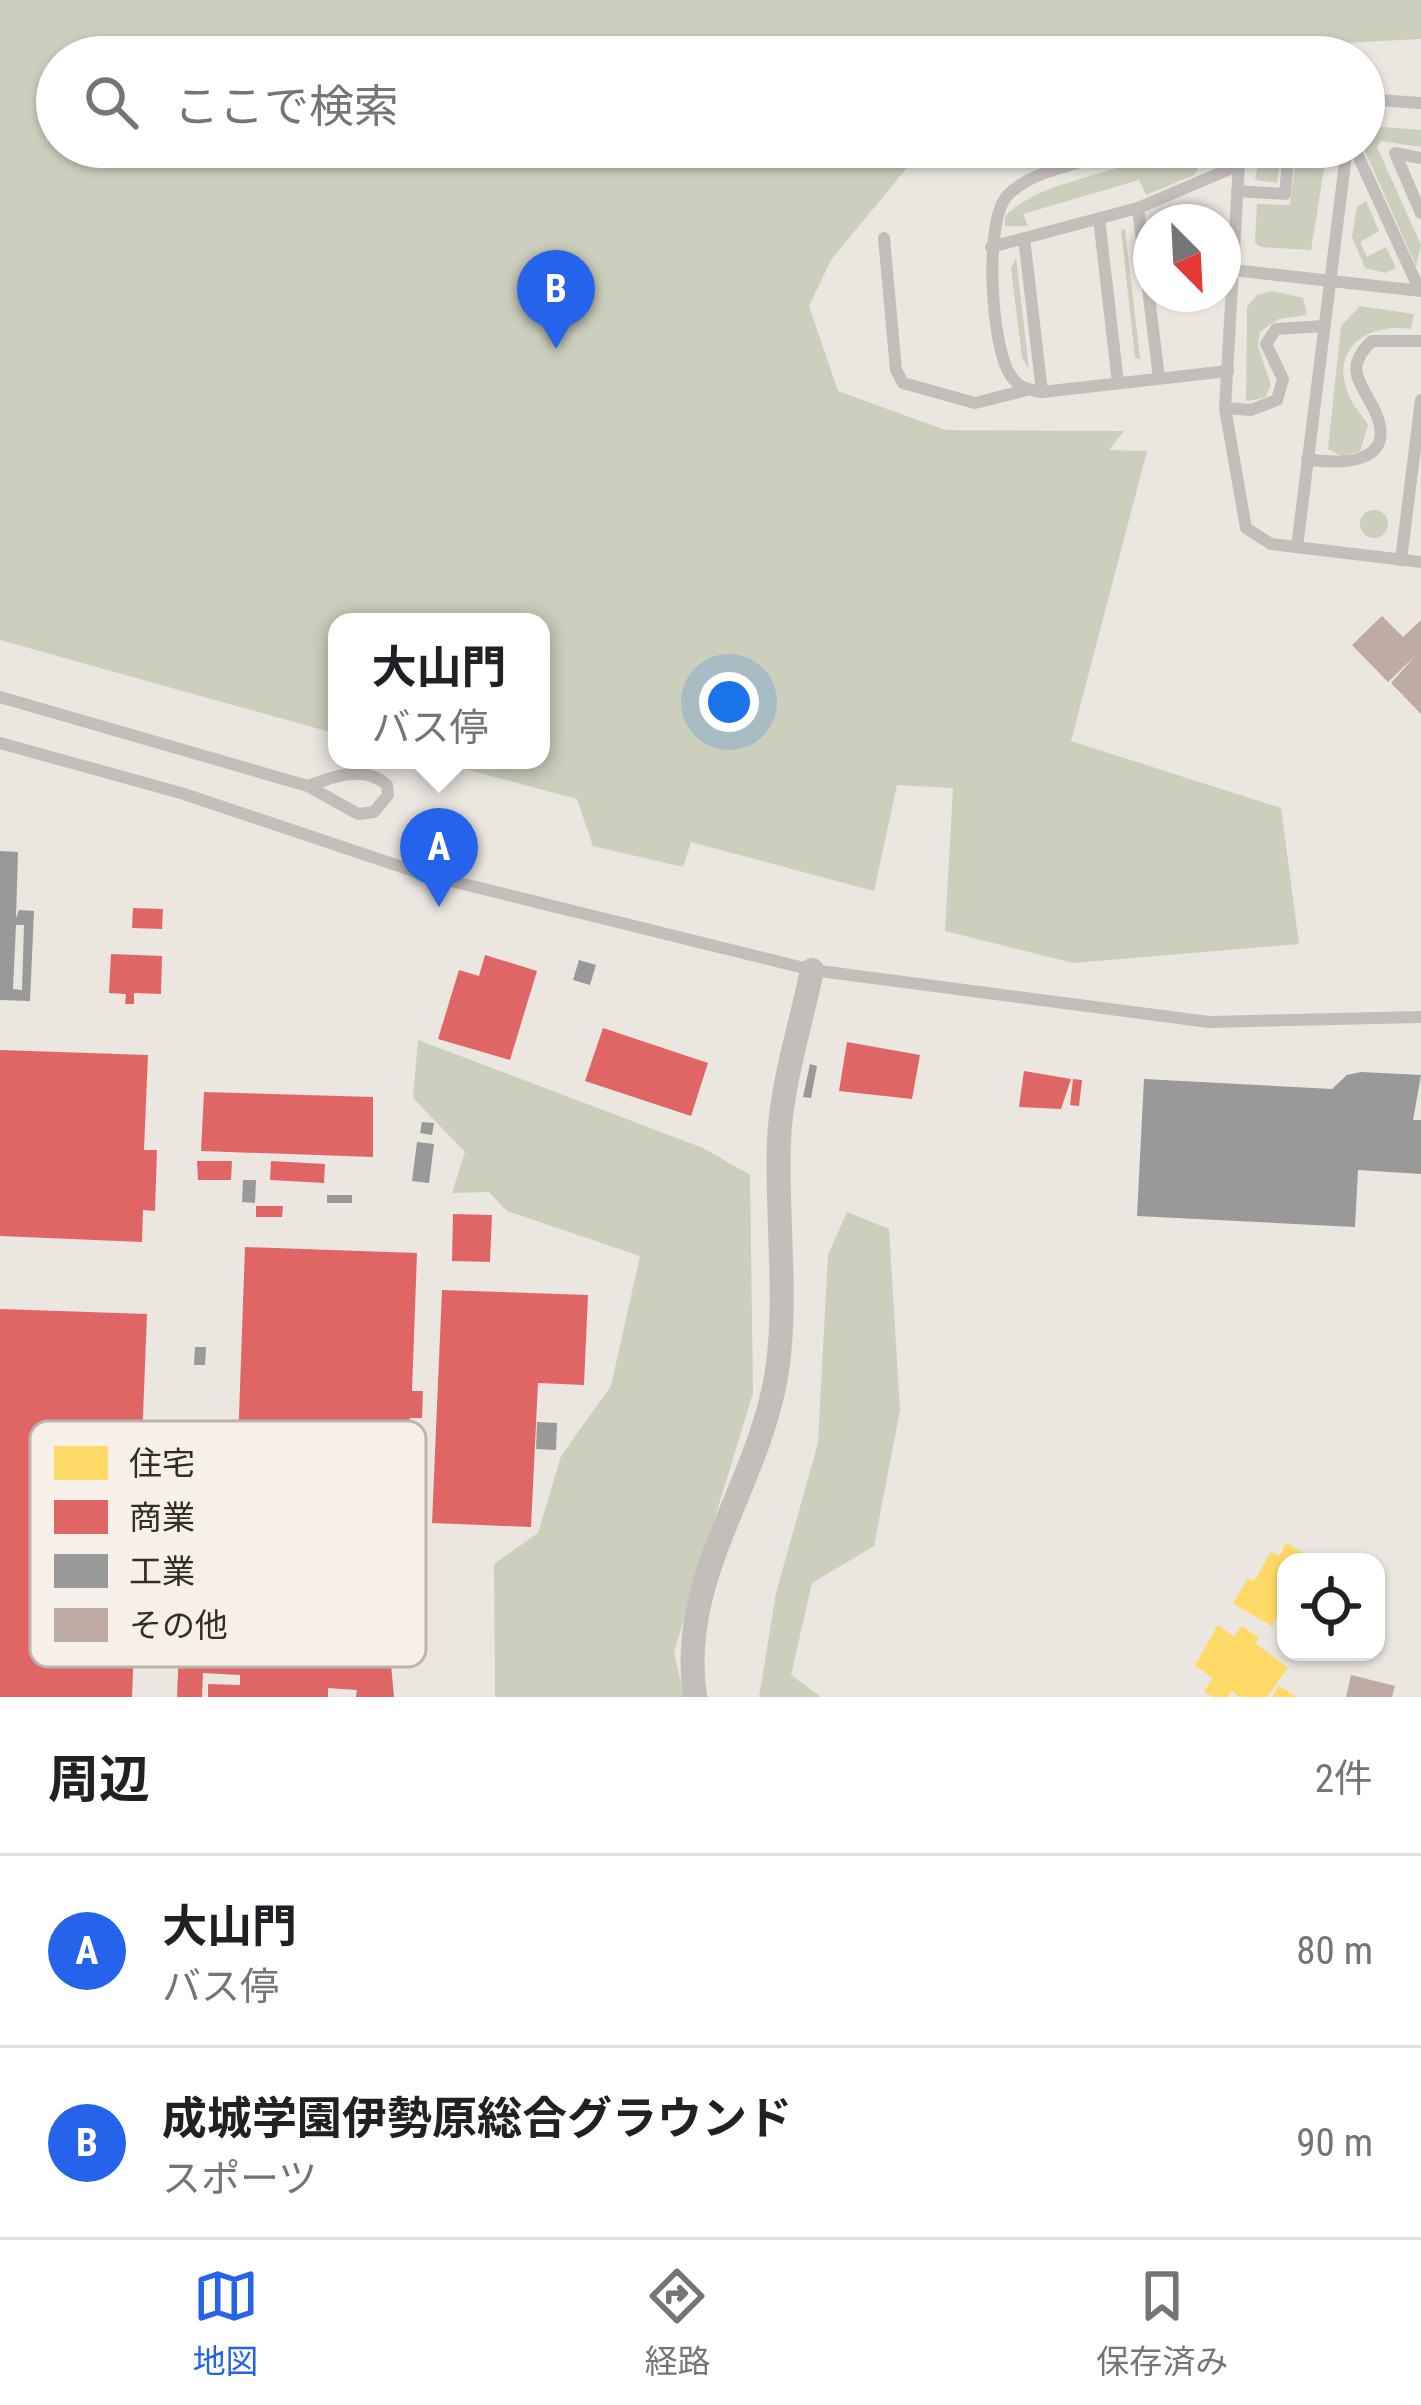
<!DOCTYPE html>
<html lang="ja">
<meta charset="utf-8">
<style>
body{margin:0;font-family:"Roboto Condensed","Noto Sans JP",sans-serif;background:#f6f6f6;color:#202124}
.controls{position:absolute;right:36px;bottom:36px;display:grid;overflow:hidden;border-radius:24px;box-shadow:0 3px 9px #0004}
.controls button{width:108px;height:108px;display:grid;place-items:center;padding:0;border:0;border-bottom:3px solid #e0e0e0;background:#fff;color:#202124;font:60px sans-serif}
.compass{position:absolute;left:1133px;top:204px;width:108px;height:108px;border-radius:50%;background:#fff;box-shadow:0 3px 9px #0004;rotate:156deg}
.you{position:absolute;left:729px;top:702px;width:42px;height:42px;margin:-30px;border:9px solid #fff;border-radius:50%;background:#1a73e8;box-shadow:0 0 0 18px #1a73e833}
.badge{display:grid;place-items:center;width:78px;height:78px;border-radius:50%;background:#2563eb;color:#fff;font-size:39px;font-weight:700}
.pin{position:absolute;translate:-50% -99px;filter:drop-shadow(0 3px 6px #0008)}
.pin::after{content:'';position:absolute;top:63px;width:42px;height:36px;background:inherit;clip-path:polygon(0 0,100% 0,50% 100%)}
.popup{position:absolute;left:328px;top:613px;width:222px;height:156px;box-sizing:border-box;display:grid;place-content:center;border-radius:24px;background:#fff;filter:drop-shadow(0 3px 9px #0005);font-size:39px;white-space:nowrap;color:#757577}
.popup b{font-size:45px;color:#202124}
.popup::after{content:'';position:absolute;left:50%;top:100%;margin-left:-24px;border:24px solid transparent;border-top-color:#fff}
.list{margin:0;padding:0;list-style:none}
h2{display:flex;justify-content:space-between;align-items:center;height:156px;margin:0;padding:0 48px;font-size:51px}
h2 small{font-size:39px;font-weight:400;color:#757577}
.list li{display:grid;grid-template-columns:78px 1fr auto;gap:36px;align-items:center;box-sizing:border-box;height:192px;padding:0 48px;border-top:3px solid #e0e0e0}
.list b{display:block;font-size:45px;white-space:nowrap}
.list p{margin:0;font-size:39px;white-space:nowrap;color:#757577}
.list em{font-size:39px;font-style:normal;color:#757577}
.icon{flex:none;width:66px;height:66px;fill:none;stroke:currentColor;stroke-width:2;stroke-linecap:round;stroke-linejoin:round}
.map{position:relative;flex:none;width:1421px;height:1697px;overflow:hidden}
.search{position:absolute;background:#fff;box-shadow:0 3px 9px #0004;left:36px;right:36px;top:36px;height:132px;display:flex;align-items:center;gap:30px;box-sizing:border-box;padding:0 42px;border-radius:66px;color:#757577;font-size:45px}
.sheet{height:540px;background:#fff}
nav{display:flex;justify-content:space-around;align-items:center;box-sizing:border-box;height:168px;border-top:3px solid #e0e0e0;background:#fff;font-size:33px;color:#757577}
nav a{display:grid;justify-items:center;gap:6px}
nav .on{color:#2563eb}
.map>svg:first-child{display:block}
.green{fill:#cccfbc}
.homes{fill:#ffd966}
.shops{fill:#e06666}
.industry{fill:#999;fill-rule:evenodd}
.building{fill:#bdaba4}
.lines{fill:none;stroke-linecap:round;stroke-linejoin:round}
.lane{stroke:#c4beba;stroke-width:12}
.street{stroke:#c4beba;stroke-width:24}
.key{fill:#f7f0e8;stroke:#bcb5ae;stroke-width:3}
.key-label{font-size:33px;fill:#342c28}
</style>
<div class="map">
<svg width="1421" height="1697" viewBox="0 0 1421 1697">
<rect width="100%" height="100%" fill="#ebe6e0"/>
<!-- green -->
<g class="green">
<path d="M 0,0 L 1421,0 L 1421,39 L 1182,51 L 1165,57 L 57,57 L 57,147 L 924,147 L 831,260 L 809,306 L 838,391 L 945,430 L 1124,431 L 1109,450 L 1147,451 L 1071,741 L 1281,808 L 1299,944 L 1073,963 L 945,931 L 953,788 L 897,785 L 874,891 L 691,842 L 683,867 L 593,846 L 577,799 L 431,760 L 541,760 L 541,622 L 337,622 L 337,734 L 0,640 Z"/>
<path d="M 1383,127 L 1421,130 L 1421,147 L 1381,141 L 1377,147 L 1421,245 L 1416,266 L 1365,151 L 1368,134 Z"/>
<path d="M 1161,147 L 1196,147 L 1199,167 L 1194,175 L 1146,195 L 1139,180 L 1023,214 L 1028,226 L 1005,226 L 1005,216 C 1047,176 1112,180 1161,147 Z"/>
<path d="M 1261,147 L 1283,147 L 1277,183 L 1255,180 Z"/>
<path d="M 1303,149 L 1326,156 L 1311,250 L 1260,247 L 1255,242 L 1257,204 L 1290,205 L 1296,154 Z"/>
<path d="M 1366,201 L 1379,231 L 1360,242 L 1367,257 L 1386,247 L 1396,268 L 1385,273 L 1365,268 L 1352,237 L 1357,207 Z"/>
<path d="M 1125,229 L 1140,358 L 1140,359 L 1135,358 L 1121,230 Z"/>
<path d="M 1016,258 L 1029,369 L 1022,358 L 1011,268 Z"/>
<path d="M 1273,291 L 1303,298 L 1307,315 L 1279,319 L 1260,332 L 1258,346 L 1271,385 L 1265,398 L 1246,401 L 1247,307 L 1257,295 Z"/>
<path d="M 1360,306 L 1414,314 L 1411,329 C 1370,323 1330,346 1348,393 C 1352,406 1362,414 1368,425 L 1360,451 L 1342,456 L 1328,449 L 1341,326 Z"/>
<circle cx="1374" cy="524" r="14"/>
<path d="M 418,1040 L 703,1148 L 750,1175 L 753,1393 L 674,1652 L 684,1697 L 495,1697 L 494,1564 L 538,1533 L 561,1456 L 611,1386 L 640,1256 L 507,1211 L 489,1192 L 452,1193 L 465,1152 L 413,1098 Z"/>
<path d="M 847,1212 L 889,1229 L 900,1410 L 874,1546 L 812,1583 L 791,1675 L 821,1697 L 759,1697 L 776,1593 L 818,1443 L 828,1255 Z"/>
</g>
<!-- homes -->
<g class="homes">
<path d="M 1286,1543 L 1311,1557 L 1309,1562 L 1286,1562 L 1286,1601 L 1272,1626 L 1233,1604 L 1248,1578 L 1254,1581 L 1271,1552 L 1279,1556 Z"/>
<path d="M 1218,1625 L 1234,1637 L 1242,1626 L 1259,1638 L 1255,1643 L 1288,1668 L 1267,1697 L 1240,1697 L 1232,1691 L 1227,1697 L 1212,1697 L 1204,1691 L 1213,1678 L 1195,1665 Z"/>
<path d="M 1279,1686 L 1297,1697 L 1272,1697 Z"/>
</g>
<!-- shops -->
<g class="shops">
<path d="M 133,908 L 163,909 L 162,929 L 132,928 Z"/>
<path d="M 111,954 L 162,956 L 161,994 L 134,993 L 134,1004 L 125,1004 L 126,994 L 109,993 Z"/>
<path d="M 485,955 L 537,971 L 510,1060 L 438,1039 L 459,970 L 479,976 Z"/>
<path d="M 603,1028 L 708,1063 L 691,1116 L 585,1081 Z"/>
<path d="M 847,1042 L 920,1055 L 912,1099 L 839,1091 Z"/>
<path d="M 0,1050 L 148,1055 L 144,1150 L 157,1150 L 155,1211 L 143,1210 L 142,1242 L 0,1236 Z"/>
<path d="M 1024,1071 L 1071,1079 L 1061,1109 L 1019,1107 Z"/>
<path d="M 1073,1079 L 1082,1080 L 1079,1106 L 1070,1105 Z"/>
<path d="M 204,1092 L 373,1097 L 373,1157 L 201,1151 Z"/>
<path d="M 197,1161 L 232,1161 L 231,1180 L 198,1180 Z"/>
<path d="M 271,1161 L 325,1164 L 324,1183 L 270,1180 Z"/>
<path d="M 256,1206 L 283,1206 L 282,1217 L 256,1217 Z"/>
<path d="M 453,1214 L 492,1215 L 490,1262 L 452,1261 Z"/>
<path d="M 245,1247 L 417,1253 L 412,1391 L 423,1391 L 422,1418 L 410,1418 L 410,1450 L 238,1444 Z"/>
<path d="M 442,1290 L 588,1295 L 584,1385 L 538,1383 L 531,1527 L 432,1523 Z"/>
<path d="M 0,1309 L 147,1314 L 132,1697 L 0,1697 Z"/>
<path d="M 191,1461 L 384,1471 L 378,1611 L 185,1601 Z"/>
<path d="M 242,1636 L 360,1642 L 360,1653 L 390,1654 L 394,1697 L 356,1697 L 357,1690 L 328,1688 L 328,1697 L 208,1697 L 208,1684 L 240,1685 L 240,1675 L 203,1673 L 202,1697 L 177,1697 L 179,1648 L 241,1647 Z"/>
</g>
<!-- industry -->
<g class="industry">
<path d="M 0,851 L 18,852 L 16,918 L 19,910 L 34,911 L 30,1001 L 0,1000 ZM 16,925 L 24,925 L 22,990 L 13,989 Z"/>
<path d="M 579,960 L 596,965 L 590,985 L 573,980 Z"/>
<path d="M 810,1064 L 817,1066 L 811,1098 L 803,1097 Z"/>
<path d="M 1361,1072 L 1421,1075 L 1413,1120 L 1421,1120 L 1421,1174 L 1358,1170 L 1355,1227 L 1137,1216 L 1144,1079 L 1332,1089 L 1347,1075 Z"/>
<path d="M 422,1122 L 434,1123 L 432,1135 L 420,1133 Z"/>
<path d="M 417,1142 L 434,1144 L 429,1183 L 412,1181 Z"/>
<path d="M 243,1180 L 256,1180 L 255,1203 L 242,1202 Z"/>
<rect x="327" y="1195" width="25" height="8"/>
<path d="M 195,1347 L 206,1347 L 205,1365 L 194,1365 Z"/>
<path d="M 537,1422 L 557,1423 L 556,1450 L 536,1449 Z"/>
</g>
<!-- building -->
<g class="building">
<path d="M 1382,616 L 1403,637 L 1421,620 L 1421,714 L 1391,683 L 1416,655 L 1388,682 L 1352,645 Z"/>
<path d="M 1351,1675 L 1395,1686 L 1392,1697 L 1346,1697 Z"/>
</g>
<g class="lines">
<!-- lane -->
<g class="lane">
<path d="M 1364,99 L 1421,103"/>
<path d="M 1129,147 C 1093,163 1036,166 1008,195 C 983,219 991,349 1011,376 C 1019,388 1029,390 1042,392 L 1228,371"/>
<path d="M 1240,147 L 1225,408 L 1246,528 L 1271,544 L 1421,562"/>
<path d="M 1342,147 L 1355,149 L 1420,291"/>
<path d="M 1421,158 L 1395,153 L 1421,213"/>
<path d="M 1237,191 L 1285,194 L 1289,147"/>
<path d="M 1138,208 L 1159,378"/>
<path d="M 1099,218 L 1118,383"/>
<path d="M 884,238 L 896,370 L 903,383 L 975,403 L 1027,390"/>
<path d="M 1024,238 L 1042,392"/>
<path d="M 991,247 L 1138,208 L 1239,165"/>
<path d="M 1233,270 L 1421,291"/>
<path d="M 1225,408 L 1251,410 L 1277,400 L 1283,379 L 1266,344 L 1276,329 L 1324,326"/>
<path d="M 1307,459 C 1336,464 1396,466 1377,416 C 1365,385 1340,371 1372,341 L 1421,341"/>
<path d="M 1297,547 L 1347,147"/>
<path d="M 1401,560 L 1421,400"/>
<path d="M 0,697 L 308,786 L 358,814 L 374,812 L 388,795 L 387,785 C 365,765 334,776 308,786"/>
<path d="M 0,743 L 181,793 L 423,874 L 812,970 L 1209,1022 L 1421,1017"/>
</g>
<!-- street -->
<path class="street" d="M 695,1697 C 677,1576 759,1487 777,1371 C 788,1297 776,1216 779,1141 C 781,1085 801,1025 812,970"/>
</g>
<!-- legend -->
<rect x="30" y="1421" width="396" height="246" rx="18" class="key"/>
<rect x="54" y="1446" width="54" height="34" fill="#ffd966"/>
<rect x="54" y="1500" width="54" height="34" fill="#e06666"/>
<rect x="54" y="1554" width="54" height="34" fill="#999"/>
<rect x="54" y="1608" width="54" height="34" fill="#bdaba4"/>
<g class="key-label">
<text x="129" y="1475">住宅</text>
<text x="129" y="1529">商業</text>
<text x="129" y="1583">工業</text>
<text x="129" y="1637">その他</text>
</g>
</svg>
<div class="controls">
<button><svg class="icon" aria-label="locate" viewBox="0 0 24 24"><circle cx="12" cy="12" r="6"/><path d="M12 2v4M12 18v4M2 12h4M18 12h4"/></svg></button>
</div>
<svg class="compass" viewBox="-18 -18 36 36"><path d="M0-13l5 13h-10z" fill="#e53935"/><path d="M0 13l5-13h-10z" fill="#757577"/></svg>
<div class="you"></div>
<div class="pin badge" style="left:439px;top:907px">A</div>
<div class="popup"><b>大山門</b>バス停</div>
<div class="pin badge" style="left:556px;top:349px">B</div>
<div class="search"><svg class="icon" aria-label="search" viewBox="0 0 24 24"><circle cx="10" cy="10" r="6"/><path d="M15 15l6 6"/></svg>ここで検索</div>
</div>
<section class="sheet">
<h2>周辺<small>2件</small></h2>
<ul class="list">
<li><span class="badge">A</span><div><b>大山門</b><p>バス停</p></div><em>80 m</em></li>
<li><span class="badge">B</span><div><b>成城学園伊勢原総合グラウンド</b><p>スポーツ</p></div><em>90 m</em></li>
</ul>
</section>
<nav>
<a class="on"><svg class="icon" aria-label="map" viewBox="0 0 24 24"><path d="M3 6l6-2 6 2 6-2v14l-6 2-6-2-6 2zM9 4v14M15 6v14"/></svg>地図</a>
<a><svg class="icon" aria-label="directions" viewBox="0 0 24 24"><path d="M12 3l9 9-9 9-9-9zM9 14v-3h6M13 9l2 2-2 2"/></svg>経路</a>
<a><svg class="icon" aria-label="saved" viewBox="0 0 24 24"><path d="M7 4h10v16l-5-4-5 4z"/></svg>保存済み</a>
</nav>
